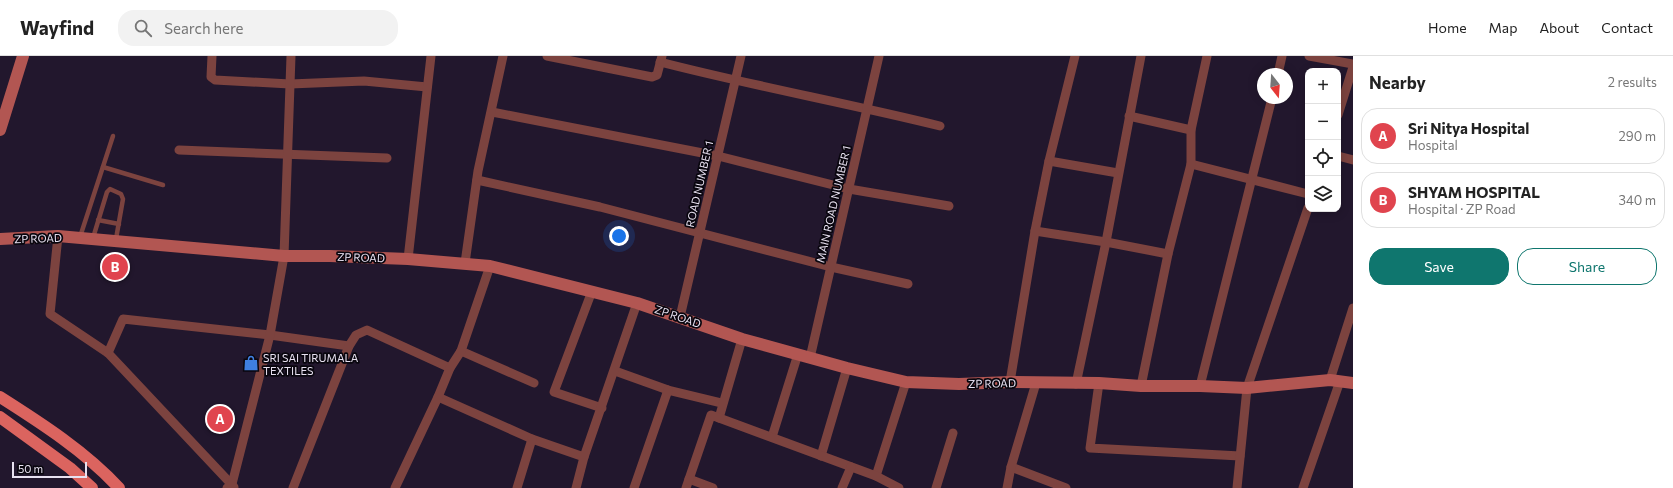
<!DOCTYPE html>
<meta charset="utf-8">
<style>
body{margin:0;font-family:Commissioner,sans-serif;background:#f2f2f2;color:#222}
.controls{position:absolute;right:12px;top:12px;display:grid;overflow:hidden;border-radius:8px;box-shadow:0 2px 10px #0003}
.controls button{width:36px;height:36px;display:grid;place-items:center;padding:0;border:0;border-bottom:1px solid #e0e0e0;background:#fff;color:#222;font:20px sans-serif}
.compass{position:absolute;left:1257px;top:12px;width:36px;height:36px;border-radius:50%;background:#fff;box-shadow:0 2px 10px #0003;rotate:163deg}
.scale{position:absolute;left:12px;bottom:10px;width:75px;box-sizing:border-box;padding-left:4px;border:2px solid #e8e1f1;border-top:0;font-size:11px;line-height:14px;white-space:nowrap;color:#e8e1f1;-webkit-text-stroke:3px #09060e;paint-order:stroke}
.you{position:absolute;left:619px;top:180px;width:14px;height:14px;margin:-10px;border:3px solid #fff;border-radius:50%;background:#1a73e8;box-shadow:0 0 0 6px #1a73e833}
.badge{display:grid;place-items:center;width:26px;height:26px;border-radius:50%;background:#0f766e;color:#fff;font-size:13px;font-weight:700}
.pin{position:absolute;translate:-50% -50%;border:2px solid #fff;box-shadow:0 1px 4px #0006}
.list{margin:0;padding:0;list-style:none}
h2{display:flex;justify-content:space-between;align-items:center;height:52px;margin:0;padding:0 16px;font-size:17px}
h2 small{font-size:13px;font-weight:400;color:#767676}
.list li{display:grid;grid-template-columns:26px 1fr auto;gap:12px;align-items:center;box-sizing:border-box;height:56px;margin:0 8px 8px;padding:0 8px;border:1px solid #e0e0e0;border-radius:16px}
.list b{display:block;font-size:15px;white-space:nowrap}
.list p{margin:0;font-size:13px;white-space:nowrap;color:#767676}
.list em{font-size:13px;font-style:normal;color:#767676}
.actions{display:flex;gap:8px;padding:12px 16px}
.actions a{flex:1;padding:9px 0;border:1px solid #0f766e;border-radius:16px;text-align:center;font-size:14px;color:#0f766e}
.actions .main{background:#0f766e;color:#fff}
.icon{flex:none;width:22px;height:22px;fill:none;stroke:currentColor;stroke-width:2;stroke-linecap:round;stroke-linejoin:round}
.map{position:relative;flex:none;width:1353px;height:432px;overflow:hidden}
header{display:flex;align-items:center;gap:24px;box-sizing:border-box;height:56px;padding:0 20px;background:#fff;border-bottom:1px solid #e0e0e0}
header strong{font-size:19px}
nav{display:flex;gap:22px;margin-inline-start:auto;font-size:14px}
.search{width:280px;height:36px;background:#f2f2f2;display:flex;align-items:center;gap:10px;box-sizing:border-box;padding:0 14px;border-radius:16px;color:#767676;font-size:15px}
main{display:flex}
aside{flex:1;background:#fff}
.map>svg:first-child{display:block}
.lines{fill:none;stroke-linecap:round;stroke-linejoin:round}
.lane{stroke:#7c433f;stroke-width:4.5}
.street{stroke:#7c433f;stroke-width:9}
.secondary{stroke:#b25652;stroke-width:12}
.primary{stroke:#db645f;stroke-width:12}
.labels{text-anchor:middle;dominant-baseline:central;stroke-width:3.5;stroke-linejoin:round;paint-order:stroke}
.street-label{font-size:11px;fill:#e8e1f1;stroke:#09060e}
.poi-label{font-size:11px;fill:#e8e1f1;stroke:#09060e;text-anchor:start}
</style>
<header>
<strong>Wayfind</strong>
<div class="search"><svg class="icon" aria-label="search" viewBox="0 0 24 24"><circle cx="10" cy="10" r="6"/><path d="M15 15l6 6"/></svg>Search here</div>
<nav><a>Home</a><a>Map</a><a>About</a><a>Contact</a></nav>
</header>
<main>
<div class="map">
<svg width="1353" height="432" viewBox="0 0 1353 432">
<rect width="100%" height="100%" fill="#22172d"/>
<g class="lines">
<!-- lane -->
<g class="lane">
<path d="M 103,111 L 163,129"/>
<path d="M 98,164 L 119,168"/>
<path d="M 80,181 L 113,80"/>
<path d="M 93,182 L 107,136 L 110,133 L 121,138 L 123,143 L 116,183"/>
</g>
<!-- street -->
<g class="street">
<path d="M 212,0 L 211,21 L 215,24 L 290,28 L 364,25 L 427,31"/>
<path d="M 547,0 L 652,21 L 657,19 L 662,0"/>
<path d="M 1309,0 L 1353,8"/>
<path d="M 660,6 C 753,30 847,47 940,70"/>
<path d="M 1278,18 L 1282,0"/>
<path d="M 492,56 L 718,100 L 849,133 L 949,150"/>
<path d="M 1338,59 L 1353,11"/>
<path d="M 1129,60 L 1191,74"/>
<path d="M 179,94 L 387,102"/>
<path d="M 1338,100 L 1353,104"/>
<path d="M 1049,105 L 1118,117"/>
<path d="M 1191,108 L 1308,138"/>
<path d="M 477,124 L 600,151 L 831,211 L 908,228"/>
<path d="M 1035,175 L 1106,186 L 1168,198"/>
<path d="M 58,180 L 50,258 L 108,297 L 234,431"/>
<path d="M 408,203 L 431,0"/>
<path d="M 465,207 L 478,115 L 503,0"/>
<path d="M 592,235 L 554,336 L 602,352"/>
<path d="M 680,261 L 741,0"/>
<path d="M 461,295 L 534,327"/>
<path d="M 108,297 L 123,263 L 270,279 L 349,290"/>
<path d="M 810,302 L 879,0"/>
<path d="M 615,315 L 668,334 L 722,347"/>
<path d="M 1330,324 L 1353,252"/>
<path d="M 1010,326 L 1035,175 L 1049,105 L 1075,0"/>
<path d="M 1099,327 L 1090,392 L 1240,400"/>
<path d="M 1076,328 L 1106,186 L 1141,0"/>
<path d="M 1141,330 L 1168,198 L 1191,108 L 1191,74 L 1207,0"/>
<path d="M 1200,330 L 1272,42"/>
<path d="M 438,341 L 532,383 L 584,401"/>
<path d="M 719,362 L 742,283"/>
<path d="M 772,381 L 798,298"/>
<path d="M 821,400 L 847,312"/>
<path d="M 1011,411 L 1066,432"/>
<path d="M 876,420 L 906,326"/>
<path d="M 689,423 L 713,432"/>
<path d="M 227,432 L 232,428 L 270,279 L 284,200 L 291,0"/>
<path d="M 293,432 L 349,290 L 356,279 L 367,274 L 450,312"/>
<path d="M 395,432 L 438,341 L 450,312 L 461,295 L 490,210"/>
<path d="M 517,432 L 532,383"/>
<path d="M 576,432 L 584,401 L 637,247"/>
<path d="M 634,432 L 668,334"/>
<path d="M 686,432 L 711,359 L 876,420 L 899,432"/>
<path d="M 842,432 L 851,411"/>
<path d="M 936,432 L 953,377"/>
<path d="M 1007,432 L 1011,411 L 1036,327"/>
<path d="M 1237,432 L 1247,332 L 1308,152"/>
<path d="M 1303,432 L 1340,325"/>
</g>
<!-- secondary -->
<g class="secondary">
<path d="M 0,74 L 23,0"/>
<path d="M 0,183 L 58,180 L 284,200 L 330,200 L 408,203 L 490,210 L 637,247 L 742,283 L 847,312 L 906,326 L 959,328 L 1010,326 L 1099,327 L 1141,330 L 1200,330 L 1247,332 L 1330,324 L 1353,327"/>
</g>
<!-- primary -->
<g class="primary">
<path d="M 0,341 C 41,367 86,396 119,432"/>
<path d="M 0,361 L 70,412 L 92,432"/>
</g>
</g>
<!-- icons -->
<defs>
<g id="shop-bare" transform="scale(1.2)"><path d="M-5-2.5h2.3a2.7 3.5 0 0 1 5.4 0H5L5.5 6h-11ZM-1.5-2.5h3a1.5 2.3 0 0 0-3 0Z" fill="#3f7fe0" stroke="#09060e" stroke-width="2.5" paint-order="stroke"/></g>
</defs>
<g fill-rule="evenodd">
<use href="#shop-bare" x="251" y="307"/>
</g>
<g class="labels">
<!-- street labels -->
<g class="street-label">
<text transform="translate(699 128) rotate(-77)">ROAD NUMBER 1</text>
<text transform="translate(833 148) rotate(-77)">MAIN ROAD NUMBER 1</text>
<text transform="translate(38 182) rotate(-2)">ZP ROAD</text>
<text transform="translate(361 201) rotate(2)">ZP ROAD</text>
<text transform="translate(678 260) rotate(19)">ZP ROAD</text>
<text transform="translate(992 327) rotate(-1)">ZP ROAD</text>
</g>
<!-- poi labels -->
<g class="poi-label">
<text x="263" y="301">SRI SAI TIRUMALA<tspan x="263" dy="13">TEXTILES</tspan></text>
</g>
</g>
</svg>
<div class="controls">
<button>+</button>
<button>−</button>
<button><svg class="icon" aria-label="locate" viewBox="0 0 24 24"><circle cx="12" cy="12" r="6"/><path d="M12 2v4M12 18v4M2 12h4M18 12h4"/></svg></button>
<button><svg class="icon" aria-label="layers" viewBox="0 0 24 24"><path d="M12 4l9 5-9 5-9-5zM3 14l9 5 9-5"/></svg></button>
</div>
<svg class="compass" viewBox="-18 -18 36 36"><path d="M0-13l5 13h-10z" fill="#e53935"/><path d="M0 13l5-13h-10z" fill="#767676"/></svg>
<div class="scale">50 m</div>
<div class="you"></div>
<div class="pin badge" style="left:220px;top:363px;background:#e0444e">A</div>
<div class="pin badge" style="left:115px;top:211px;background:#e0444e">B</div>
</div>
<aside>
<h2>Nearby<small>2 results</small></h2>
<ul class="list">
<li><span class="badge" style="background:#e0444e">A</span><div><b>Sri Nitya Hospital</b><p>Hospital</p></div><em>290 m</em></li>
<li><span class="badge" style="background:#e0444e">B</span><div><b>SHYAM HOSPITAL</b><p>Hospital · ZP Road</p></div><em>340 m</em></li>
</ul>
<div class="actions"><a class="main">Save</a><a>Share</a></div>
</aside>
</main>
